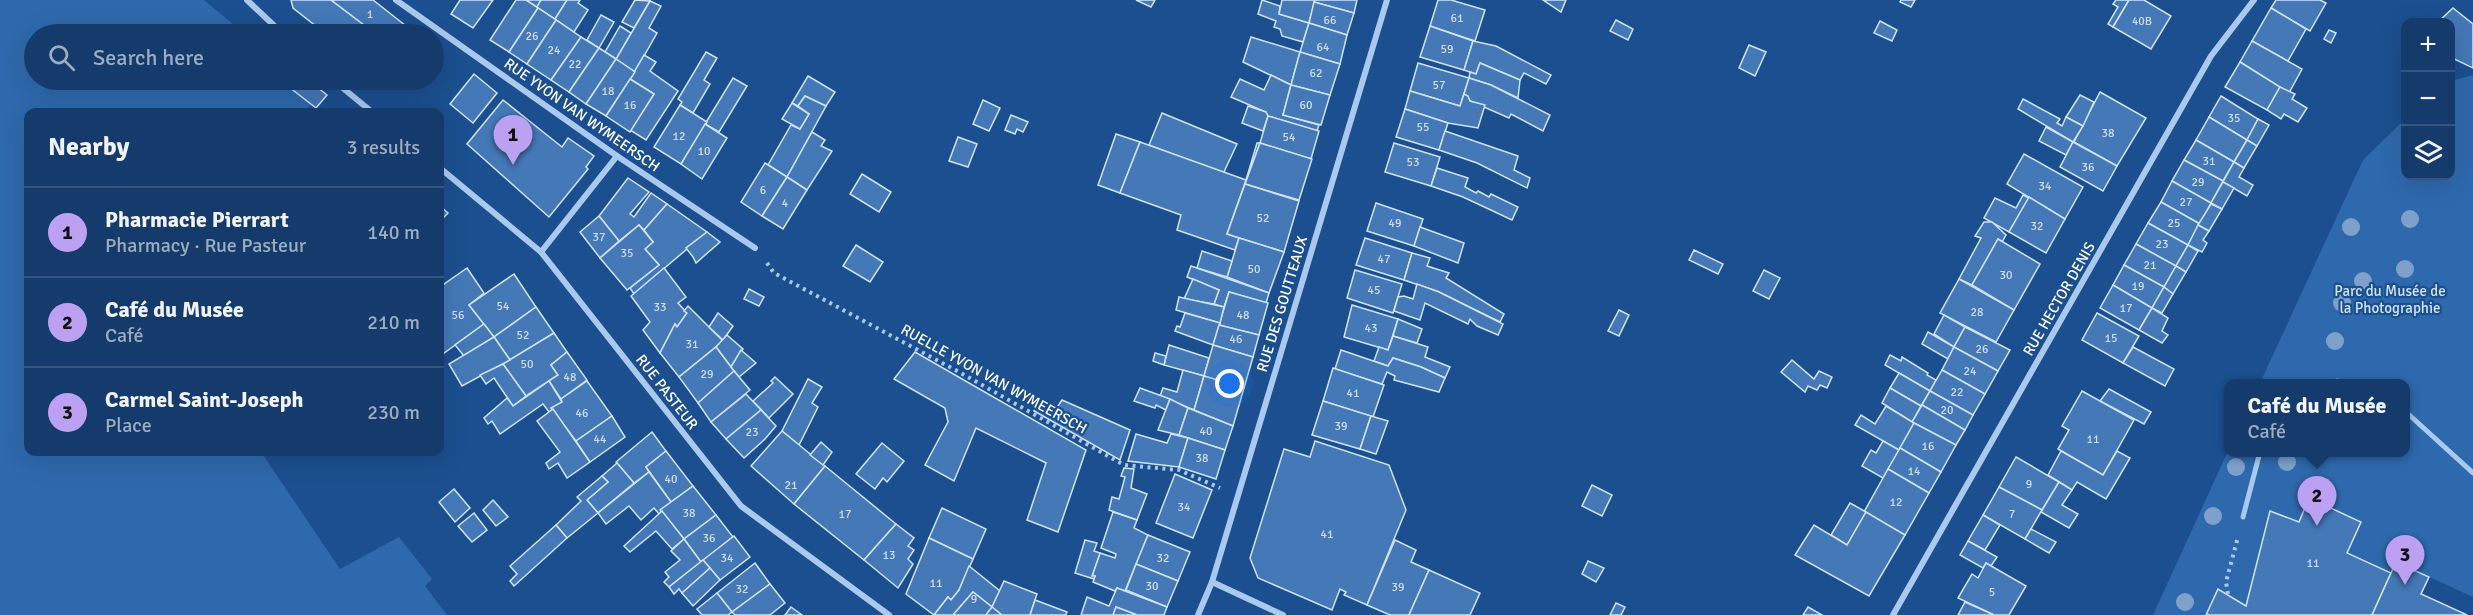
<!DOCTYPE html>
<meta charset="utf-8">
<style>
body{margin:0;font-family:Signika,sans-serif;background:#1d4271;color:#f1f3f6}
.controls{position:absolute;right:18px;top:18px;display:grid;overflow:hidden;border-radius:12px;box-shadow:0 6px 24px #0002}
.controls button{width:54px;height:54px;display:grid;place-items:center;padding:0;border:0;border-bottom:2px solid #33557e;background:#143b6b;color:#f1f3f6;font:30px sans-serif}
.you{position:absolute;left:1230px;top:384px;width:21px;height:21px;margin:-15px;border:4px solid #fff;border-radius:50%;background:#1a73e8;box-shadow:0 0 0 9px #1a73e833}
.badge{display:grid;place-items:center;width:39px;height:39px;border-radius:50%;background:#bca0f2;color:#111;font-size:20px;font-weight:700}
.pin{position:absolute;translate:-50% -50px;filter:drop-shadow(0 2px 3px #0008)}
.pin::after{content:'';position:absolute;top:32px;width:21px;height:18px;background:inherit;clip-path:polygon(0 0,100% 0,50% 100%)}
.popup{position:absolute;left:2224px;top:379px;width:186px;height:78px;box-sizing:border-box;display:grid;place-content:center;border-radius:12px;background:#143b6b;filter:drop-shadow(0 2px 4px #0005);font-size:20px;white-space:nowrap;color:#9dadc1}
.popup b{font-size:22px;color:#f1f3f6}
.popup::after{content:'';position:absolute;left:50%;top:100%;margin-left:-12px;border:12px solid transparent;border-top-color:#143b6b}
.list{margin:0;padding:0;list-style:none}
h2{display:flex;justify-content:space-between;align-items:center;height:78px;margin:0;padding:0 24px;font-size:26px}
h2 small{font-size:20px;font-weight:400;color:#9dadc1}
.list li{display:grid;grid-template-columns:39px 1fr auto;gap:18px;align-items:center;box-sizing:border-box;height:90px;padding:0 24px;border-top:2px solid #33557e}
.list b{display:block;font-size:22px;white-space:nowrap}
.list p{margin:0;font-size:20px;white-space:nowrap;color:#9dadc1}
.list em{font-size:20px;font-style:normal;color:#9dadc1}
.icon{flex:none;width:33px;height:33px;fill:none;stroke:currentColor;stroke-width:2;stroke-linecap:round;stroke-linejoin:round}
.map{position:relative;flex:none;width:2473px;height:615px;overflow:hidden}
.search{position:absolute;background:#143b6b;box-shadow:0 6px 24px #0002;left:24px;top:24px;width:420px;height:66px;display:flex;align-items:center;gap:15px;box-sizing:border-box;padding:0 21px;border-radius:33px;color:#9dadc1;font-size:22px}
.panel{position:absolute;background:#143b6b;box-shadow:0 6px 24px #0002;left:24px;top:108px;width:420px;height:348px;border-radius:12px}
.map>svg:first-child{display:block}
.green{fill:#2e69ad}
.building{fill:#4478b7;stroke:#cfe3fa;stroke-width:1.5}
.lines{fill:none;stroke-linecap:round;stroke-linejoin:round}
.path{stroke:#a9c9ee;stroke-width:4;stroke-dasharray:3 4.5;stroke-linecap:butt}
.pedestrian{stroke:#a9c9ee;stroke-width:5}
.minor{stroke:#a9c9ee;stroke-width:6}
.tree{fill:#7ea0ca}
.labels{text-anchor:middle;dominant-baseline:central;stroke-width:4.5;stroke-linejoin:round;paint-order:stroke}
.number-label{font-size:12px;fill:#d0dded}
.street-label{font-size:15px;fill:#fff;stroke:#1b4f8f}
.park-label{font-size:15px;fill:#cfe3fa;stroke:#1b4f8f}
</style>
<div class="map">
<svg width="2473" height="615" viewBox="0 0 2473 615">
<rect width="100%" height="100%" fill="#1b4f8f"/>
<!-- green -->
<g class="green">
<path d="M 0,0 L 204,0 L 245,34 L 34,34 L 34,80 L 299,80 L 317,95 L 305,112 L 28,112 L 28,452 L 261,452 L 340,569 L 399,537 L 432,579 L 425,586 L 447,615 L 0,615 Z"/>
<path d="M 2473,75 L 2473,597 L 2397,562 L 2391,573 L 2347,552 L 2361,522 L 2310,499 L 2299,522 L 2270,512 L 2246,606 L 2218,589 L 2206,615 L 2153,615 L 2228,451 L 2406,452 L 2406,384 L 2260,383 L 2363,160 L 2405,119 L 2406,176 L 2450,176 L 2451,81 Z"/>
</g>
<!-- building -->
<g class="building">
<path d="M 291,0 L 331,0 L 368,28 L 373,34 L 326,34 L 293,8 Z"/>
<path d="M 331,0 L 373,0 L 415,33 L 413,34 L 373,34 L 368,28 Z"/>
<path d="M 460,0 L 493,0 L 473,28 L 451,14 Z"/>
<path d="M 516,0 L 526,0 L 538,8 L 509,52 L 490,40 Z"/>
<path d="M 526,0 L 541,0 L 537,7 Z"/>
<path d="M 541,0 L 567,0 L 555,19 L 537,7 Z"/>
<path d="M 567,0 L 580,0 L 578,3 L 588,10 L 574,32 L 555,19 Z"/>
<path d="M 635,0 L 650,1 L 634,28 L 622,22 Z"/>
<path d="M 1136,0 L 1155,0 L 1151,7 Z"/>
<path d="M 1262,0 L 1280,6 L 1279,14 L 1309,23 L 1303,42 L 1282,36 L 1280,29 L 1274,27 L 1276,21 L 1258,14 Z"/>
<path d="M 1282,0 L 1315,0 L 1309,23 L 1279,14 Z"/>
<path d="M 1315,0 L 1357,0 L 1354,13 L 1314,2 Z"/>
<path d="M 1438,0 L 1451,0 L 1485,10 L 1475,41 L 1430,26 Z"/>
<path d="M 1543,0 L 1566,0 L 1561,12 Z"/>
<path d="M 1901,0 L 1915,0 L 1911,7 L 1900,2 Z"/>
<path d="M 2116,0 L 2129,0 L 2113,27 L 2108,24 L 2118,7 L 2113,4 Z"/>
<path d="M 2129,0 L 2144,0 L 2171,16 L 2151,49 L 2113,27 Z"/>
<path d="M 2276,0 L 2320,0 L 2326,3 L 2310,31 L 2271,8 Z"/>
<path d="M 650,1 L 661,6 L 649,28 L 657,33 L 635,72 L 616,59 Z"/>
<path d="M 1314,2 L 1354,13 L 1347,35 L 1309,23 Z"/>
<path d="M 538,8 L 556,20 L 527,64 L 509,52 Z"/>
<path d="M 2271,8 L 2306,29 L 2288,61 L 2252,41 Z"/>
<path d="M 2453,8 L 2473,24 L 2473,68 L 2450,57 L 2450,22 L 2438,22 Z"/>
<path d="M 601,15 L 614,22 L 599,48 L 587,40 Z"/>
<path d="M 556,20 L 581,37 L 551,80 L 527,64 Z"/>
<path d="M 1616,20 L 1633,29 L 1628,40 L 1610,31 Z"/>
<path d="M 1880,21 L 1897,30 L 1892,41 L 1874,33 Z"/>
<path d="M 1309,23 L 1347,35 L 1340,64 L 1300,52 Z"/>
<path d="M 620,26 L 631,33 L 616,59 L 605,52 Z"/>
<path d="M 1430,26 L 1473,41 L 1464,70 L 1420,57 Z"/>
<path d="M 2329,30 L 2336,33 L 2331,43 L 2324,39 Z"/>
<path d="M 581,37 L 599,48 L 569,92 L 551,80 Z"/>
<path d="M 1251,37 L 1300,52 L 1291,85 L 1243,62 Z"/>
<path d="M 1473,41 L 1496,46 L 1551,75 L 1546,84 L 1524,73 L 1520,80 L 1480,63 L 1476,74 L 1464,70 Z"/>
<path d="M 2252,41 L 2302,69 L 2289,93 L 2240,62 Z"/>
<path d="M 1749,45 L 1766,52 L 1755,76 L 1739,68 Z"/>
<path d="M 599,48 L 616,59 L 586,104 L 569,92 Z"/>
<path d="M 706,52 L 717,58 L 704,80 L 710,84 L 693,113 L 680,105 L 682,102 L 678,99 Z"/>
<path d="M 1300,52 L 1340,64 L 1330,95 L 1291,85 Z"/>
<path d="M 644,55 L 656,62 L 650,71 L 678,91 L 646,140 L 630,130 L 654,94 L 630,79 Z"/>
<path d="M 616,59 L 635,72 L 606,116 L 586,104 Z"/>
<path d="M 2240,62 L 2280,87 L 2267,110 L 2225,87 Z"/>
<path d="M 1418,63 L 1469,78 L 1460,106 L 1410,91 Z"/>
<path d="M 1480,63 L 1520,80 L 1518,98 L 1491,85 L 1469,78 L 1470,72 L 1476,74 Z"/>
<path d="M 474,74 L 497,93 L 473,123 L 450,104 Z"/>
<path d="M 1271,75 L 1291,85 L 1283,115 L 1319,125 L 1317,131 L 1268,116 L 1266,112 L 1231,97 L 1240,79 L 1264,90 Z"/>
<path d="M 808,76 L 835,92 L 826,106 L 805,96 L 798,106 L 792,103 Z"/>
<path d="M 733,78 L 747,86 L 719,132 L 705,124 Z"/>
<path d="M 1469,78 L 1491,85 L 1550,115 L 1543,131 L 1511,114 L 1509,118 L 1470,101 L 1464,94 Z"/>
<path d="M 630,79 L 654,94 L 630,132 L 606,116 Z"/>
<path d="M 280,80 L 308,80 L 327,95 L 316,108 Z"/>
<path d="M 383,80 L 399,80 L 393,88 Z"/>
<path d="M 1291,85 L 1330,95 L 1321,125 L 1283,115 Z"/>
<path d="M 2280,87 L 2295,94 L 2292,99 L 2307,108 L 2298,122 L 2284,114 L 2281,119 L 2267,110 Z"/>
<path d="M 1410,91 L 1460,106 L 1464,94 L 1468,96 L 1470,101 L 1485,105 L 1478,128 L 1448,123 L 1405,109 Z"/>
<path d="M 2100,92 L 2146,118 L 2117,166 L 2074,142 Z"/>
<path d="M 2080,95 L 2094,102 L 2083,126 L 2066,117 Z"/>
<path d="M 805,96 L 826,106 L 787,177 L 768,165 L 791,125 L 800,129 L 809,114 L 798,106 Z"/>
<path d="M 2221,96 L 2258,119 L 2247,140 L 2209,117 Z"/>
<path d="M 2023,99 L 2060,119 L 2057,123 L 2062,126 L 2066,117 L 2083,126 L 2073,142 L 2018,109 Z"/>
<path d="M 503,100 L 562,147 L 568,138 L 594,156 L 586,167 L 588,169 L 549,217 L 467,144 Z"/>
<path d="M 983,100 L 1000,108 L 989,131 L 973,124 Z"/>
<path d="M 792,103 L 809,114 L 800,129 L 782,119 Z"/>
<path d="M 680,105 L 707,122 L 681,164 L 654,147 Z"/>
<path d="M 1248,106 L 1266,112 L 1268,116 L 1263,131 L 1242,123 Z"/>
<path d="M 1405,109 L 1448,123 L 1439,150 L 1396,137 Z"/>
<path d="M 1162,113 L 1237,144 L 1223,174 L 1149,145 Z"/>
<path d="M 1011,115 L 1028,122 L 1023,132 L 1017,129 L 1015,134 L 1005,130 Z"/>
<path d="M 1268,116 L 1319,131 L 1311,159 L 1260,143 Z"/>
<path d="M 2209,117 L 2247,140 L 2234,162 L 2196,140 Z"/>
<path d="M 2258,119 L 2269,125 L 2257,146 L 2247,140 Z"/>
<path d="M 705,124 L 727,138 L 702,179 L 681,164 Z"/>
<path d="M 2046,127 L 2073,142 L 2066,155 L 2039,141 Z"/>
<path d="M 1445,131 L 1518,156 L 1514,170 L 1530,178 L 1527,188 L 1477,163 L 1439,150 Z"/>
<path d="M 812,132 L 825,140 L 821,146 L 832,151 L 807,190 L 787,177 Z"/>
<path d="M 1116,134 L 1140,142 L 1120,193 L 1098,185 Z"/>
<path d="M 958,137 L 977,144 L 968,167 L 949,161 Z"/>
<path d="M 2196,140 L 2234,162 L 2223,181 L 2184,160 Z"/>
<path d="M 2247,140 L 2257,146 L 2244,168 L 2234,162 Z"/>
<path d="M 1140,142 L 1246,180 L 1227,234 L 1239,238 L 1235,250 L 1177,230 L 1181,215 L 1120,193 Z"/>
<path d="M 2073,142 L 2117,166 L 2103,191 L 2060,167 Z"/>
<path d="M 1257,143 L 1260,143 L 1246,180 Z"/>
<path d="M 1260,143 L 1312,159 L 1299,200 L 1245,184 Z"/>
<path d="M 1394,143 L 1440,157 L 1431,186 L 1385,172 Z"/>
<path d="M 2024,154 L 2083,187 L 2065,219 L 2007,184 Z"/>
<path d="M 2184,160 L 2223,181 L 2211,203 L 2172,181 Z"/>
<path d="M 2234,162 L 2244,168 L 2239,177 L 2253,185 L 2247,196 L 2223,182 Z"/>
<path d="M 765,163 L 787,177 L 762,216 L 741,202 Z"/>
<path d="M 1437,168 L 1468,178 L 1465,187 L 1476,193 L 1478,191 L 1489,197 L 1491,194 L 1518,207 L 1512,220 L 1463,197 L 1431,186 Z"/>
<path d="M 862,174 L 891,192 L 879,212 L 850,194 Z"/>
<path d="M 787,177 L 807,190 L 783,229 L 762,216 Z"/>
<path d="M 628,178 L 649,192 L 630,214 L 634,217 L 651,193 L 667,204 L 644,230 L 639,225 L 619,241 L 599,216 Z"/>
<path d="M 2172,181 L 2211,203 L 2200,224 L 2161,202 Z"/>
<path d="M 2223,182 L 2234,188 L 2222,209 L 2211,203 Z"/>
<path d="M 1245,184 L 1299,201 L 1284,252 L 1227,234 Z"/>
<path d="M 2023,195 L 2029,198 L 2009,232 L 1984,218 L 1995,198 L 2016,208 Z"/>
<path d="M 2029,197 L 2065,219 L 2046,253 L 2009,232 Z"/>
<path d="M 2161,202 L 2200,224 L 2188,245 L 2148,223 Z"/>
<path d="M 1376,203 L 1423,219 L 1414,246 L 1367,231 Z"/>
<path d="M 667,204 L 707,232 L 634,294 L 630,288 L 659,265 L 645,249 L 653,242 L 644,230 Z"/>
<path d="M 2211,204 L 2222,209 L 2209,231 L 2198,225 Z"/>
<path d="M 440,206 L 448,213 L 440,221 Z"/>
<path d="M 599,216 L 619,241 L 600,258 L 580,232 Z"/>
<path d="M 1984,222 L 1992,222 L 2006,235 L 2002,242 L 1998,239 L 1972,285 L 1959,279 L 1981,238 L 1975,236 Z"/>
<path d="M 2148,223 L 2188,245 L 2176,266 L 2136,244 Z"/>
<path d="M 639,225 L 653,242 L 645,249 L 659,265 L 627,290 L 600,258 Z"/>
<path d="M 2198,225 L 2209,231 L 2203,240 L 2207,243 L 2202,252 L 2188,245 Z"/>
<path d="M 1420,227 L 1464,243 L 1458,263 L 1414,246 Z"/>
<path d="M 707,232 L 720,242 L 696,263 L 693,257 L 686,248 Z"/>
<path d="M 1239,238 L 1284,252 L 1269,293 L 1227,277 Z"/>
<path d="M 1365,238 L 1412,253 L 1404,280 L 1356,265 Z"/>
<path d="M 1998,239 L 2040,264 L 2014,310 L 1972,285 Z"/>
<path d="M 2136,244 L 2176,266 L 2164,287 L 2124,265 Z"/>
<path d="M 856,245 L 883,262 L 870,282 L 843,266 Z"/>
<path d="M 2188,245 L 2198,251 L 2186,272 L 2176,266 Z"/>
<path d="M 1694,250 L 1723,264 L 1718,274 L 1689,260 Z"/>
<path d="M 1202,251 L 1232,261 L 1227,277 L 1197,268 Z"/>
<path d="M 1412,253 L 1430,258 L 1427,266 L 1449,273 L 1446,278 L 1504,314 L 1500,322 L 1439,292 L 1404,280 Z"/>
<path d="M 2124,265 L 2164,287 L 2152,308 L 2113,285 Z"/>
<path d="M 1191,266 L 1269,293 L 1266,303 L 1229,292 L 1224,307 L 1214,304 L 1219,290 L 1187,277 Z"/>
<path d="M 2176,266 L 2186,272 L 2173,294 L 2164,287 Z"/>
<path d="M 467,268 L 484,293 L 469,305 L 484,324 L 440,356 L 440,287 Z"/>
<path d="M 664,268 L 686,297 L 678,303 L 687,313 L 677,327 L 675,324 L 660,353 L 643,330 L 650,322 L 631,296 Z"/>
<path d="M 1355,270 L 1402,284 L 1393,313 L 1347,298 Z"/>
<path d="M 1764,270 L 1780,278 L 1769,299 L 1753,291 Z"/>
<path d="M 514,274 L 536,307 L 494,337 L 469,305 Z"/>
<path d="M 1193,279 L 1219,290 L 1214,304 L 1184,299 Z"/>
<path d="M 1959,279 L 2014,310 L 1996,342 L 1940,313 Z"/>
<path d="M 1417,284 L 1439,292 L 1503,324 L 1498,335 L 1477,326 L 1470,319 L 1468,324 L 1425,303 L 1420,320 L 1394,311 L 1398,297 L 1404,296 L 1413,299 Z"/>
<path d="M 2113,285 L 2152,308 L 2139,330 L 2100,308 Z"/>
<path d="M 2164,287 L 2173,294 L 2162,313 L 2152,308 Z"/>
<path d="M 749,289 L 764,297 L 759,306 L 744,299 Z"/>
<path d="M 1229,292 L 1268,303 L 1259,335 L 1219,325 Z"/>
<path d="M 1179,297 L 1224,307 L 1220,323 L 1176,310 Z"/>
<path d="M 1352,305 L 1398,319 L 1388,350 L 1344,337 Z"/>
<path d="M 688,306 L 723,341 L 679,377 L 660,353 L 675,324 L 677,327 L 687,313 L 684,311 Z"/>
<path d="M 536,307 L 554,333 L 510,360 L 494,337 Z"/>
<path d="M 2152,308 L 2168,318 L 2162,331 L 2168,335 L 2162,343 L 2139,330 Z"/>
<path d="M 1619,310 L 1629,315 L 1619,336 L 1608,331 Z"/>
<path d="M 718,313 L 733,326 L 723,340 L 709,327 Z"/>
<path d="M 1185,313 L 1220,323 L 1213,345 L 1175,331 L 1177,326 L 1180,327 Z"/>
<path d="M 2097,313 L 2139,336 L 2123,363 L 2082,340 Z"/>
<path d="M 1944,315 L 1965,327 L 1954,347 L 1934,334 Z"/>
<path d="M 1398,319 L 1422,329 L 1417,343 L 1393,336 Z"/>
<path d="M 484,324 L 494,337 L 464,356 L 455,345 Z"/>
<path d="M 1219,325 L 1259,335 L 1253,357 L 1213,345 Z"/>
<path d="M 1965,327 L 2010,350 L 1998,371 L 1954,347 Z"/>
<path d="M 1928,332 L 1954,347 L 1948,359 L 1922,344 Z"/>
<path d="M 554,333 L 567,352 L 551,365 L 558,375 L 526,396 L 503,364 Z"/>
<path d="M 727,335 L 743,349 L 731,367 L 716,347 Z"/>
<path d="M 1393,336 L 1428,347 L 1425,357 L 1450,367 L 1445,378 L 1421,367 L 1393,358 L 1388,366 L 1374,361 L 1379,347 L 1388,350 Z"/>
<path d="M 494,337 L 510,360 L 462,386 L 449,364 Z"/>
<path d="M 1169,345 L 1209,358 L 1204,376 L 1164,365 Z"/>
<path d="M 1213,345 L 1253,357 L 1244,388 L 1204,376 Z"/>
<path d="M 716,347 L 734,371 L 698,403 L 679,377 Z"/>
<path d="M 1954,347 L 1998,371 L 1985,394 L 1942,370 Z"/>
<path d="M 2133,347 L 2174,369 L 2165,386 L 2123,363 Z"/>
<path d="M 741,350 L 756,363 L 739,377 L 731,367 Z"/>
<path d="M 1341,350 L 1388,366 L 1393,358 L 1421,367 L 1445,378 L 1439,392 L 1394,380 L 1395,376 L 1387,372 L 1382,384 L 1335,369 Z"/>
<path d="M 567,352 L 587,380 L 561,399 L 549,381 L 558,375 L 551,365 Z"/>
<path d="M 915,352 L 1086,450 L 1058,532 L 1027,520 L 1046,463 L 976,428 L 954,481 L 925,465 L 948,422 L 945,408 L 894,379 Z"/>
<path d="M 1155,353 L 1166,356 L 1164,365 L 1153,361 Z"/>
<path d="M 1890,355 L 1901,361 L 1902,357 L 1928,373 L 1927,375 L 1936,380 L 1930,391 L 1885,365 Z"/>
<path d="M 1792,360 L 1814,379 L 1819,371 L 1832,377 L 1827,388 L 1820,385 L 1817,390 L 1808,386 L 1805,392 L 1781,372 Z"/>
<path d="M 503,364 L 526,396 L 513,406 L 494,378 L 486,384 L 480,375 Z"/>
<path d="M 1333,368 L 1384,385 L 1373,417 L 1323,401 Z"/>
<path d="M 1183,370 L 1204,376 L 1194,410 L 1160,396 L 1163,388 L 1177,392 Z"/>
<path d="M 1942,370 L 1985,394 L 1973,415 L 1930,391 Z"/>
<path d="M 734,371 L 750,390 L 711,422 L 698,403 Z"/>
<path d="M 1899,373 L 1930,391 L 1921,406 L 1890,388 Z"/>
<path d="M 1204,376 L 1244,388 L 1233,426 L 1194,410 Z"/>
<path d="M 775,377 L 793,394 L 769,418 L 753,401 L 773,383 L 771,381 Z"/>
<path d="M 808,379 L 822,387 L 812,403 L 818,407 L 799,445 L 782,431 Z"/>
<path d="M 549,381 L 562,402 L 549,412 L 543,404 L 500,434 L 492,421 L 488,424 L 484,418 L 507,398 L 513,406 Z"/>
<path d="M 587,381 L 612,416 L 576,441 L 551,408 L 562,402 L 561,399 Z"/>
<path d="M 1140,388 L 1170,399 L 1166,410 L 1156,405 L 1155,408 L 1134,401 Z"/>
<path d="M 1890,388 L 1921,406 L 1912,422 L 1882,403 Z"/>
<path d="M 2109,389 L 2151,412 L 2144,424 L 2100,401 Z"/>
<path d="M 1930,391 L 1973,415 L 1965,430 L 1922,405 Z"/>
<path d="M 2082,391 L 2134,420 L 2103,475 L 2058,449 L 2069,430 L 2062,426 Z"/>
<path d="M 746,394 L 761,410 L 726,439 L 711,422 Z"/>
<path d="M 1170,399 L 1188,408 L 1179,435 L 1158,430 Z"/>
<path d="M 1040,400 L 1056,409 L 1062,400 L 1130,430 L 1120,460 L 1034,411 Z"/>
<path d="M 1323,401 L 1371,416 L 1360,449 L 1312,435 Z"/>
<path d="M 1922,405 L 1965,430 L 1956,445 L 1912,422 Z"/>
<path d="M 1886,406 L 1914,423 L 1899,450 L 1855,425 L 1861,415 L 1875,424 Z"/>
<path d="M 1188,408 L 1233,426 L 1225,450 L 1179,435 Z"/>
<path d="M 553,409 L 590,462 L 567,478 L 558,463 L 549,469 L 546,463 L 560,452 L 537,421 Z"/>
<path d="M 761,410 L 776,426 L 765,439 L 744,458 L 726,439 Z"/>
<path d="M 612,416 L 625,437 L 590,462 L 576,441 Z"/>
<path d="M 1371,416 L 1388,421 L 1376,454 L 1360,449 Z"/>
<path d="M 1914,423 L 1956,445 L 1941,472 L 1900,448 Z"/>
<path d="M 782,431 L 825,466 L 794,504 L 751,466 Z"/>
<path d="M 652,432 L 666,451 L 646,467 L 649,472 L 634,483 L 616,462 Z"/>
<path d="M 1136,434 L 1167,443 L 1171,434 L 1188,438 L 1179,467 L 1128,461 Z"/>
<path d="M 1188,438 L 1225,450 L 1216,479 L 1179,467 Z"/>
<path d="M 1315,441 L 1389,465 L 1406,510 L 1367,605 L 1344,595 L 1346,592 L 1340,589 L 1332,610 L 1258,578 L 1250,558 L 1284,449 L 1310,457 Z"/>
<path d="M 1883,441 L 1899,450 L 1883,478 L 1862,466 L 1871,450 L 1876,453 Z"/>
<path d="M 821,442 L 832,452 L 823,465 L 810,455 Z"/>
<path d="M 882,443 L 904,461 L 887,482 L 883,478 L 875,489 L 856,474 Z"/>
<path d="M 1900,448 L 1941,472 L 1929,493 L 1888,469 Z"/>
<path d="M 666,451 L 693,486 L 671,502 L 646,467 Z"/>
<path d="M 2061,451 L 2103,475 L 2117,451 L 2130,458 L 2106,499 L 2077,482 L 2072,490 L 2048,475 Z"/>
<path d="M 2016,457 L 2059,482 L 2042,510 L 1999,487 Z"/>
<path d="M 617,463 L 634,483 L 598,513 L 587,500 L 608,482 L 602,476 Z"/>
<path d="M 825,466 L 896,524 L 864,560 L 794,504 Z"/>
<path d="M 1124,468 L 1134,469 L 1131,488 L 1147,494 L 1137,520 L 1109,510 L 1112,497 L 1119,499 L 1125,477 L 1121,476 Z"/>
<path d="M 1888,469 L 1929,493 L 1905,535 L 1864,512 Z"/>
<path d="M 649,472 L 671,502 L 659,514 L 654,508 L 641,520 L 629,506 L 606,524 L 598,513 Z"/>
<path d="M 1175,474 L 1212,490 L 1193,538 L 1156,523 Z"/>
<path d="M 602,476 L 608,482 L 587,500 L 598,513 L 567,538 L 556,525 L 581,501 L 577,497 Z"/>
<path d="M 2059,482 L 2072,490 L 2062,505 L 2078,514 L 2069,528 L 2041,512 Z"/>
<path d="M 1592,485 L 1612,495 L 1602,516 L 1582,506 Z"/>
<path d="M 693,486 L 716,515 L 684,539 L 660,510 Z"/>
<path d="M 1999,487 L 2042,510 L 2025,539 L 1983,515 Z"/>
<path d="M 454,489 L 470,508 L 455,522 L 439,502 Z"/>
<path d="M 2309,498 L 2361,522 L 2347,553 L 2391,573 L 2372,615 L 2206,615 L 2218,589 L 2246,606 L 2270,511 L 2299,522 Z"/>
<path d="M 493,500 L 508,517 L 496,526 L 483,510 Z"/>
<path d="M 1850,503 L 1866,512 L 1847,545 L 1831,535 Z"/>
<path d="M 942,508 L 986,529 L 973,559 L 929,538 Z"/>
<path d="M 662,511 L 684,539 L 672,549 L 656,531 L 630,552 L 624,546 Z"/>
<path d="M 1113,512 L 1137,520 L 1134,528 L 1148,535 L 1125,591 L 1117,588 L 1115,591 L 1093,582 L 1095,576 L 1092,576 L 1100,553 L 1115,558 L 1116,554 L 1101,548 Z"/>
<path d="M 1866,512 L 1905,535 L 1869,596 L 1795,555 L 1814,525 L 1847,545 Z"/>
<path d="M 474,513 L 487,530 L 472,542 L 458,526 Z"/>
<path d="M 716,515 L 733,537 L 701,562 L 684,539 Z"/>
<path d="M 1983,515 L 2000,525 L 1985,550 L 1968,541 Z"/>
<path d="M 896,524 L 914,538 L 908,546 L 914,550 L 908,559 L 913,564 L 898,588 L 864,560 Z"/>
<path d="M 556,525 L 567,538 L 514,586 L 510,581 L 517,574 L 510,566 Z"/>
<path d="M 2031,529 L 2056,542 L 2049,553 L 2025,539 Z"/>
<path d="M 1148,535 L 1190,552 L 1178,581 L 1136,564 Z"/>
<path d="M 734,536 L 750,557 L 720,580 L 703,560 Z"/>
<path d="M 929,538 L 973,559 L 959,590 L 951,600 L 948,597 L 934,615 L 906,594 Z"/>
<path d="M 684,539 L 701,562 L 669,587 L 664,582 L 669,577 L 665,572 L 680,560 L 671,551 Z"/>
<path d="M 1085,540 L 1097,543 L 1094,551 L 1100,553 L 1092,576 L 1095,576 L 1094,579 L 1075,573 Z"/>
<path d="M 1395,540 L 1416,550 L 1411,562 L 1429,570 L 1409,615 L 1390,615 L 1367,605 Z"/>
<path d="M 1968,541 L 1997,557 L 1991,566 L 1986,563 L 1983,568 L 1960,555 Z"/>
<path d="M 703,560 L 710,568 L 682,593 L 679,589 L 674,594 L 669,587 Z"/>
<path d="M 1588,561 L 1604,568 L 1596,582 L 1582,574 Z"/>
<path d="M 2396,562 L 2429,577 L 2421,594 L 2467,615 L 2372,615 Z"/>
<path d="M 755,563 L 770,584 L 732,612 L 717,593 Z"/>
<path d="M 1986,563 L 2026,586 L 2009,615 L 1994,615 L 1958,598 L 1972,574 L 1978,578 Z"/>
<path d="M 1136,564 L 1178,581 L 1167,607 L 1126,590 Z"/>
<path d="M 969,566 L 1000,591 L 992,607 L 973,592 L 953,615 L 934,615 L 948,597 L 951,600 L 959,590 Z"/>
<path d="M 710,568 L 720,580 L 693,606 L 682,593 Z"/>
<path d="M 1429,570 L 1480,593 L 1470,615 L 1409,615 Z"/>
<path d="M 1004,581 L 1037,594 L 1030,615 L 1002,615 L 992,607 Z"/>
<path d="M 770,584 L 785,603 L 770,615 L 735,615 L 732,612 Z"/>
<path d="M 1117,588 L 1167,607 L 1164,615 L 1137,615 L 1116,607 L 1113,615 L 1081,615 L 1087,597 L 1109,606 Z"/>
<path d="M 973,592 L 992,607 L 986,615 L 953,615 Z"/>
<path d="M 717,593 L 732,612 L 728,615 L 702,615 L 697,609 Z"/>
<path d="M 1035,600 L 1067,612 L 1066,615 L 1030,615 Z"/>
<path d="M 1965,602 L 1994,615 L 1958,615 Z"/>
<path d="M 1616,603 L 1625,607 L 1621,615 L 1610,615 Z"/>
<path d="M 791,607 L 802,615 L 785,615 Z"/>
<path d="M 992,607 L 1002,615 L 986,615 Z"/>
<path d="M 1116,607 L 1137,615 L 1113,615 Z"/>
<path d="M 1808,607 L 1822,615 L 1803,615 Z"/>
</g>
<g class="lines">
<!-- path -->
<g class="path">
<path d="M 767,263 L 774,273 L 959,372 L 1124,465 L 1179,470 L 1220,488"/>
<path d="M 2228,594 L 2226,582 L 2238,537"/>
</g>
<!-- pedestrian -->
<g class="pedestrian">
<path d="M 2329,384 L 2337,381 L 2353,384"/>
<path d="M 2406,412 L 2473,473"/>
<path d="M 2243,517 L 2260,452"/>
</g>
<!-- minor -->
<g class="minor">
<path d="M 247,0 L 283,34"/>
<path d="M 396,0 L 617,156 L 755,248"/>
<path d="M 333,80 L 372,112"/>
<path d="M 440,168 L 541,252 L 741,506 L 889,615"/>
<path d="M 541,252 L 617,156"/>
<path d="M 1212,582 L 1283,615"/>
<path d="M 1198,615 L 1212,582 L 1387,0"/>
<path d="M 1893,615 L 2211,56 L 2254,0"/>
</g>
</g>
<!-- trees -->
<g class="tree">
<circle cx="2410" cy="219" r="9"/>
<circle cx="2351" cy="227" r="9"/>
<circle cx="2405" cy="269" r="9"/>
<circle cx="2363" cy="281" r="9"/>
<circle cx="2342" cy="303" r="9"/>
<circle cx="2335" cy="341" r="9"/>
<circle cx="2287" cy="462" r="9"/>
<circle cx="2236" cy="467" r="9"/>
<circle cx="2213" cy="516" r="9"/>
<circle cx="2185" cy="602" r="9"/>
</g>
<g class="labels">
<!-- number labels -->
<g class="number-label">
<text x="370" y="14">1</text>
<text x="1457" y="18">61</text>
<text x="1330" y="20">66</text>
<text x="2142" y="21">40B</text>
<text x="532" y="36">26</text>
<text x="1323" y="47">64</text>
<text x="1447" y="49">59</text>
<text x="554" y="50">24</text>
<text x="575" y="64">22</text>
<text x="1316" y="73">62</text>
<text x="1439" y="85">57</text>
<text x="608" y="91">18</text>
<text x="630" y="105">16</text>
<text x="1306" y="105">60</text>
<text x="2234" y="118">35</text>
<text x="1423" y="127">55</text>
<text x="2108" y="133">38</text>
<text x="679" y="136">12</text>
<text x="1289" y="137">54</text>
<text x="704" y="151">10</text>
<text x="2209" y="161">31</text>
<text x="1413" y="162">53</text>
<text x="2088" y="167">36</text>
<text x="2198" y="182">29</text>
<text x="2045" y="186">34</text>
<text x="763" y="190">6</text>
<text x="2186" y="202">27</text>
<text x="785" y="203">4</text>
<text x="1263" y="218">52</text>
<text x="1395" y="223">49</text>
<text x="2174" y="223">25</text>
<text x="2037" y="226">32</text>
<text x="599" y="237">37</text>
<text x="2162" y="244">23</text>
<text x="627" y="253">35</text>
<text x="1384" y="259">47</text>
<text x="2150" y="265">21</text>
<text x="1254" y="269">50</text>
<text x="2006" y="275">30</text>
<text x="2138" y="286">19</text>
<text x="1374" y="290">45</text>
<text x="503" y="306">54</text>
<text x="660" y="307">33</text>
<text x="2126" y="308">17</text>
<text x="1977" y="312">28</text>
<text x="458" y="315">56</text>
<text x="1243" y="315">48</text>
<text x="1371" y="328">43</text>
<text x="523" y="335">52</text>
<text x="2111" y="338">15</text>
<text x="1236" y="339">46</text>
<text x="692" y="344">31</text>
<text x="1982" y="349">26</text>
<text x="527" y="364">50</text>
<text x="1970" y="371">24</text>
<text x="707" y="374">29</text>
<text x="570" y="377">48</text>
<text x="1957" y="392">22</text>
<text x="1353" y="393">41</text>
<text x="1947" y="410">20</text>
<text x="582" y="413">46</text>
<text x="1341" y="426">39</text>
<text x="1206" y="431">40</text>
<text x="752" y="432">23</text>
<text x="600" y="439">44</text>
<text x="2093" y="439">11</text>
<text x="1928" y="446">16</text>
<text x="1202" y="458">38</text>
<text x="1914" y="471">14</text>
<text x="671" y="479">40</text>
<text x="2029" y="484">9</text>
<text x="791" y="485">21</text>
<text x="1896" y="502">12</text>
<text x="1184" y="507">34</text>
<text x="689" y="513">38</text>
<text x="845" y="514">17</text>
<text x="2012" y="514">7</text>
<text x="1327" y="534">41</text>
<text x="709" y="538">36</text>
<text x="889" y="555">13</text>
<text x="727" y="558">34</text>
<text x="1163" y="558">32</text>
<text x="2313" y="563">11</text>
<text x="936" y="583">11</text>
<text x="1152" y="586">30</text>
<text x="1398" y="587">39</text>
<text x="742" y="589">32</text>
<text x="1992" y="592">5</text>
<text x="974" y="599">9</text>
</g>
<!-- street labels -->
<g class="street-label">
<text transform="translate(582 115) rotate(35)">RUE YVON VAN WYMEERSCH</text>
<text transform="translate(2059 299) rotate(-60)">RUE HECTOR DENIS</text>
<text transform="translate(1282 304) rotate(-73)">RUE DES GOUTTEAUX</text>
<text transform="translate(994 379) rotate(29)">RUELLE YVON VAN WYMEERSCH</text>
<text transform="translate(667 392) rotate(52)">RUE PASTEUR</text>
</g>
<!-- park labels -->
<g class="park-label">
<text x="2390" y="291">Parc du Musée de<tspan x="2390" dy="17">la Photographie</tspan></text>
</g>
</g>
</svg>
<div class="controls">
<button>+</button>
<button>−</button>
<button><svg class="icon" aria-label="layers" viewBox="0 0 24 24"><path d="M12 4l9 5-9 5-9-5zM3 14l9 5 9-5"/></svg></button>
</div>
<div class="you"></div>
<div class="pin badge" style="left:513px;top:165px">1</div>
<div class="pin badge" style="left:2317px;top:526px">2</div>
<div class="popup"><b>Café du Musée</b>Café</div>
<div class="pin badge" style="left:2405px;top:585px">3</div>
<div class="search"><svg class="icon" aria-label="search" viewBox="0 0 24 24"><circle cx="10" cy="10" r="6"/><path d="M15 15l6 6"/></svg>Search here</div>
<section class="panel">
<h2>Nearby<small>3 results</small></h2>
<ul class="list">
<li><span class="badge">1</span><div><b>Pharmacie Pierrart</b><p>Pharmacy · Rue Pasteur</p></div><em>140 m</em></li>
<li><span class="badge">2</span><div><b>Café du Musée</b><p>Café</p></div><em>210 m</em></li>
<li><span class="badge">3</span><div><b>Carmel Saint-Joseph</b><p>Place</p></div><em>230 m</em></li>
</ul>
</section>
</div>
